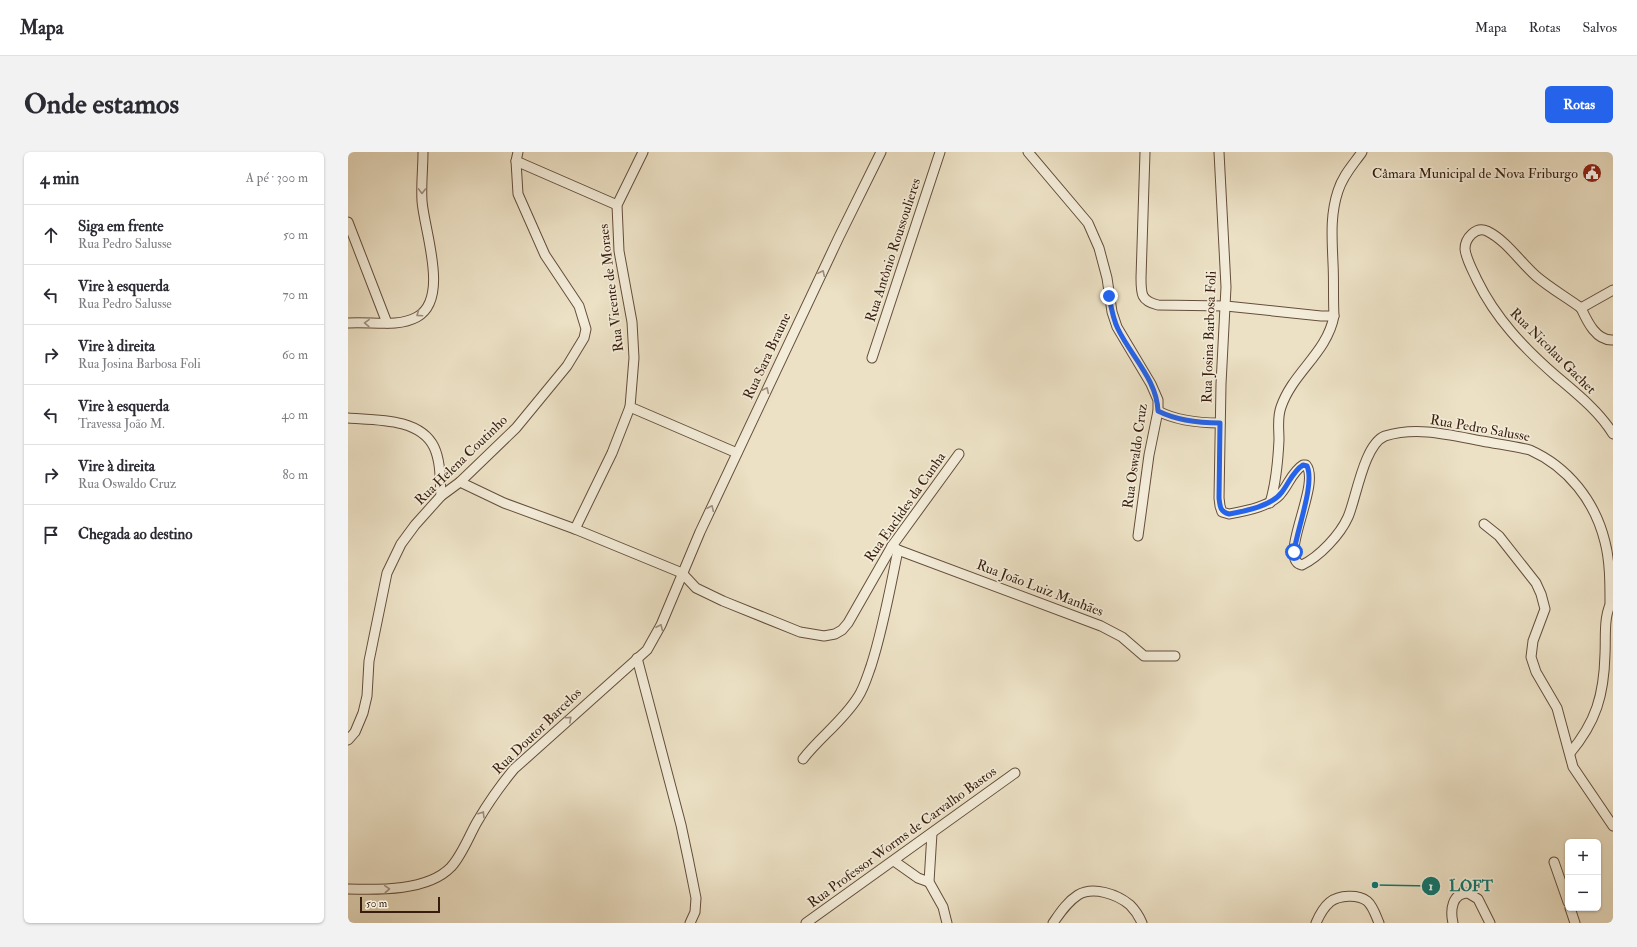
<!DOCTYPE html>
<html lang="pt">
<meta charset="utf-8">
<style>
body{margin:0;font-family:"IM FELL Double Pica",serif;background:#f2f2f3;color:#2b2b33}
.controls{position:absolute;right:12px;bottom:12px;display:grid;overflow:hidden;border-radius:6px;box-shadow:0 1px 3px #0004}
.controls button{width:36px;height:36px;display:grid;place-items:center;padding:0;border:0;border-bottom:1px solid #e1e1e2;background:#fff;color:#2b2b33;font:20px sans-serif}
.scale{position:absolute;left:12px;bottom:10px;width:80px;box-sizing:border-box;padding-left:4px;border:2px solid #371d0e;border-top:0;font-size:11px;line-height:14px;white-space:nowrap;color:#371d0e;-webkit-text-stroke:3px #f3ecd9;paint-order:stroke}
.stop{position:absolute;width:12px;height:12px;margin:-9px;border:3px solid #2563eb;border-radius:50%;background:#fff}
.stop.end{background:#2563eb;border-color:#fff;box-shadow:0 1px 4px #0008}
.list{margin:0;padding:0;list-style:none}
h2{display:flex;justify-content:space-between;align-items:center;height:52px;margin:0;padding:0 16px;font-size:17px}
h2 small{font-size:13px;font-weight:400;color:#7c7c81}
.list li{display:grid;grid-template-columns:26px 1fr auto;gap:12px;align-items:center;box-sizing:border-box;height:60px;padding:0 16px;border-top:1px solid #e1e1e2}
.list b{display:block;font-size:15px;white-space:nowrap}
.list p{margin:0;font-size:13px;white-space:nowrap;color:#7c7c81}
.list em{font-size:13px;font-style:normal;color:#7c7c81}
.icon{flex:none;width:22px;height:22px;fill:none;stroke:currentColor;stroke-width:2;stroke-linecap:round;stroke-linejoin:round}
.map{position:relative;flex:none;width:1265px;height:771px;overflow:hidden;border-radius:6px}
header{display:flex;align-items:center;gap:24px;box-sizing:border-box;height:56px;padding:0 20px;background:#fff;border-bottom:1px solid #e1e1e2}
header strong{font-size:19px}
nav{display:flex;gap:22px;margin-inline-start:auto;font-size:14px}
.intro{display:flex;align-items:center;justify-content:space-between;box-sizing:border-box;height:96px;padding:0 24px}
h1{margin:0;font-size:28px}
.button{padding:10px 18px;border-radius:6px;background:#2563eb;color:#fff;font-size:14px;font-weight:700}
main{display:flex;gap:24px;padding:0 24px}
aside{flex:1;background:#fff;border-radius:6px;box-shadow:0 1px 3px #0004}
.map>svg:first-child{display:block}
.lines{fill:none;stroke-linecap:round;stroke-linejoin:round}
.minor-casing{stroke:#644e3c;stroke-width:11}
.minor{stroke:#f3ecd9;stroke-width:9}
.oneway{stroke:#9e8f7e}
.route{stroke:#2563eb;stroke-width:5}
.labels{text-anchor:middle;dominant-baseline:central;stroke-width:3.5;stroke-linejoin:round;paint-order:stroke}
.poi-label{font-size:14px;fill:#371d0e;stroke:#f3ecd9;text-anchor:end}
.street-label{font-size:14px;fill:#371d0e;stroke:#f3ecd9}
.leader{fill:none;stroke:#0f766e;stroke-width:1.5}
.callout-dot{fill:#0f766e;stroke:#f3ecd9;stroke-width:1.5}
.mark-label{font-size:12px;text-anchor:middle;font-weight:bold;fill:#fff}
.callout-label{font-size:15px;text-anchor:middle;font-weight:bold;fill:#0f766e;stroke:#f3ecd9;stroke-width:3.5;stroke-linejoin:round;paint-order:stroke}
</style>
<header>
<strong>Mapa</strong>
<nav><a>Mapa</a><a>Rotas</a><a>Salvos</a></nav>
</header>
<div class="intro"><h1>Onde estamos</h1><a class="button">Rotas</a></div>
<main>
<aside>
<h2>4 min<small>A pé · 300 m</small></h2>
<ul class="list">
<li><svg class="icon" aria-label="ahead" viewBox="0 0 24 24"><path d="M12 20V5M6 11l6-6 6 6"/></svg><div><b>Siga em frente</b><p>Rua Pedro Salusse</p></div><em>50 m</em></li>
<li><svg class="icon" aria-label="left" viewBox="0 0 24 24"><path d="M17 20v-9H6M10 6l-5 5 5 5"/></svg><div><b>Vire à esquerda</b><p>Rua Pedro Salusse</p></div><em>70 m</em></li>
<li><svg class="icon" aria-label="right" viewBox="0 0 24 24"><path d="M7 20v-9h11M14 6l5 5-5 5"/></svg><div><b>Vire à direita</b><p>Rua Josina Barbosa Foli</p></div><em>60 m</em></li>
<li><svg class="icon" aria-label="left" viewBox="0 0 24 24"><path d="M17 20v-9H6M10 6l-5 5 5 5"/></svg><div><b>Vire à esquerda</b><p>Travessa João M.</p></div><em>40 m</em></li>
<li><svg class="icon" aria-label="right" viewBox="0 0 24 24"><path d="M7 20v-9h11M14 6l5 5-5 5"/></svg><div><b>Vire à direita</b><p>Rua Oswaldo Cruz</p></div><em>80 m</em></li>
<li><svg class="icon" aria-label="arrive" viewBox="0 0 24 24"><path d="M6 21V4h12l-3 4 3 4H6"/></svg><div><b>Chegada ao destino</b></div></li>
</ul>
</aside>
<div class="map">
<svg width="1265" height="771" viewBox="0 0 1265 771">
<rect width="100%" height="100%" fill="#ece1c5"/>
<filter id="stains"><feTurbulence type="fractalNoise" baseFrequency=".005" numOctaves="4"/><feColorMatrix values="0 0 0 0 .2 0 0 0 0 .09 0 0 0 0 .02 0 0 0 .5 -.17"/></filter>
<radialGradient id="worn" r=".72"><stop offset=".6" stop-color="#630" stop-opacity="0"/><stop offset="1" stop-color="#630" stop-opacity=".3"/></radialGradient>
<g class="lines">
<!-- minor casing -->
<g class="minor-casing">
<g id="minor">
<path d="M 295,0 L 269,53 L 271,99 L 284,170 L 286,206 L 282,255 L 389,301"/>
<path d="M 680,0 L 740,71 L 751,96 L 759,126 L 764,160 L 769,175 L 803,232 L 810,248 L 810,259 L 801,303 L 790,384"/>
<path d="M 797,0 L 793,126 C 793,142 793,149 810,153 L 878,154 L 973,164 L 986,164"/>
<path d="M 871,0 L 878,135 L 873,232 L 871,346 L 872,354 L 874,360 L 881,362 C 897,359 925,354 934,340 C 941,331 945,319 955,313 L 958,313 C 974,332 928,408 954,413 C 971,405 992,383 1000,365 C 1008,347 1016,292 1037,284 C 1069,274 1102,283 1134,289 C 1149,292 1166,294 1182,298 C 1220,315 1247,349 1257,390 C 1262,409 1262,431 1262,451"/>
<path d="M 168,9 L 269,53"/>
<path d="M 0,70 L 39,171"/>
<path d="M 1233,156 C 1218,145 1202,136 1188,124 C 1172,110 1159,89 1139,79 C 1128,74 1117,86 1117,97 C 1118,107 1125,119 1129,128 C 1148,167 1176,196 1208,224 C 1228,241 1251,259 1265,282"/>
<path d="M 1233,156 C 1239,169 1248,189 1265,188"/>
<path d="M 1233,156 L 1265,138"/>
<path d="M 0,171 C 22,169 49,176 69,165 C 102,147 76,78 74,49 C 73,33 75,16 75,0"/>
<path d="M 524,206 L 592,0"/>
<path d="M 810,259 C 829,269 851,271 872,271"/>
<path d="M 0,266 C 28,268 72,266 86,295 C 93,310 92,328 93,344"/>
<path d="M 112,330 L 156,351 L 227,377 L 334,421 L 348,436 L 375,449 L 452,480 L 476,484 L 487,482 L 494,478 L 500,471 L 544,394 L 611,302"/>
<path d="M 922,351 C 928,331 930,309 931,288 C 931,276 929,266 933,255 C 945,220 979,201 986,164 C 985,146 986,129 985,111 C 984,86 982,63 990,39 C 995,23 1005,13 1014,0"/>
<path d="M 1136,372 L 1151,384 L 1188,431 L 1193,442 L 1197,457 L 1185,489 L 1183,505 L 1188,520 L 1209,556 L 1225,615 L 1265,674"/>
<path d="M 227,377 L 264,301 L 282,255"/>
<path d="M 544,394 L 550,398 L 753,474 L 774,485 L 796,504 L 827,504"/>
<path d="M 289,506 L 333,673 L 340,706 L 348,746 L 347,760 L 342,771"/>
<path d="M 0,588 L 7,580 L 15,561 L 19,544 L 21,509 L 39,421 L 53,392 L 67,373 L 93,344 L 112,330 L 168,276 L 219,214 L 236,186 L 238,177 L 231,154 L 197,103 L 170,42 L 168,9 L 170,0"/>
<path d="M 1222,601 C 1248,570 1256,543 1257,502 C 1258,484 1255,463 1265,447"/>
<path d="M 455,607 C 472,585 495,569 510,545 C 516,536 519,525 523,514 C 535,477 542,437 550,398"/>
<path d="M 584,681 L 581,730 L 595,755 L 599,771"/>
<path d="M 546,709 L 570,726 L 581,730"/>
<path d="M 1206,710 L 1220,750"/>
<path d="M 0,737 C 31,738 80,739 103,715 C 114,703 121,684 129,670 C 140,651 152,634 166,617 L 299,498 L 313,473 L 352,380 L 491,85 L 533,0"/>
<path d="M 1222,756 L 1227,771"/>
<path d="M 458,771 L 667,621"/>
<path d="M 705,771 C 712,761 719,750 730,743 C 745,734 769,742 782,753 C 787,758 791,764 794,771"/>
<path d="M 968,771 C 971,764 976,755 982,750 C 991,743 1010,742 1019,749 C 1025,754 1028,764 1031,771"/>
<path d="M 1105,771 C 1102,758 1104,741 1120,741 L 1130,747 L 1142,771"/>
</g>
</g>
<!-- minor -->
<use href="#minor" class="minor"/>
</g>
<!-- one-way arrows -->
<defs><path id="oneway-chevron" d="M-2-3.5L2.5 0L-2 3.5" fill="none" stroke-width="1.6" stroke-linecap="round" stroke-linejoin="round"/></defs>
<g class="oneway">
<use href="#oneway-chevron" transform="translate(74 39) rotate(91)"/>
<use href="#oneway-chevron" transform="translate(474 121) rotate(-65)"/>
<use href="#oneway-chevron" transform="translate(71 162) rotate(146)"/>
<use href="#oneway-chevron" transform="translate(19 171) rotate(-179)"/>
<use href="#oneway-chevron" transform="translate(418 238) rotate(-65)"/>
<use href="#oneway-chevron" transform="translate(363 356) rotate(-65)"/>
<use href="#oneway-chevron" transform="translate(312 475) rotate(-65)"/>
<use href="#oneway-chevron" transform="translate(221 567) rotate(-42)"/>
<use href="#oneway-chevron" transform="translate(134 662) rotate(-58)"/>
<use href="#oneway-chevron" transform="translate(39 737) rotate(-4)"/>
</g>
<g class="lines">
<!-- route -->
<path class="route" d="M 761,144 C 763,155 765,167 770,177 C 783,204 809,228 810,259 C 830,269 851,271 872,271 L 871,346 C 872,354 872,360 881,362 C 897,359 924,354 934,340 C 941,331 945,319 955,313 L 959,314 C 967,332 949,377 946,400"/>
</g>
<!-- icons -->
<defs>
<g id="civic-disc" transform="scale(1)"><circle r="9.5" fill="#8f2418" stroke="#f3ecd9"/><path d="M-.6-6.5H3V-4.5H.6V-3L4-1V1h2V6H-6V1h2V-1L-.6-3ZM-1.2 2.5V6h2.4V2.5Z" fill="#fff"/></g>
</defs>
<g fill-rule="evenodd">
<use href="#civic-disc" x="1244" y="21"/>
</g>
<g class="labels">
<!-- poi labels -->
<g class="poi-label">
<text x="1230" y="21">Câmara Municipal de Nova Friburgo</text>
</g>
<!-- street labels -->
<g class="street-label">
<text transform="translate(545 98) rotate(-72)">Rua Antônio Roussoulieres</text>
<text transform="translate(263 136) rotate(-97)">Rua Vicente de Moraes</text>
<text transform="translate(861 185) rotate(-88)">Rua Josina Barbosa Foli</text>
<text transform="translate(1205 199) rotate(45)">Rua Nicolau Gachet</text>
<text transform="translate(419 204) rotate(-65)">Rua Sara Braune</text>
<text transform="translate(1132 276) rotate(10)">Rua Pedro Salusse</text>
<text transform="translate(787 304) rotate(-82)">Rua Oswaldo Cruz</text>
<text transform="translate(113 308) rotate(-44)">Rua Helena Coutinho</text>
<text transform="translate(557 355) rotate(-55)">Rua Euclides da Cunha</text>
<text transform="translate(692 436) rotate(21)">Rua João Luiz Manhães</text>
<text transform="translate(189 579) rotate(-44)">Rua Doutor Barcelos</text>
<text transform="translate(554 685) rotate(-36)">Rua Professor Worms de Carvalho Bastos</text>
</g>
</g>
<!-- callouts -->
<path class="leader" d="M1027 733L1083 734"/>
<g class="callout-dot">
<circle cx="1027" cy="733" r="4"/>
<circle cx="1083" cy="734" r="10"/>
</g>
<g class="mark-label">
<text x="1083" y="738">1</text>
</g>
<g class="callout-label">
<text x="1123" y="739">LOFT</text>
</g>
<rect width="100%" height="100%" filter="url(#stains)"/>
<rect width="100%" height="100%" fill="url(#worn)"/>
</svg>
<div class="controls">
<button>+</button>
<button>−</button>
</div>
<div class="scale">50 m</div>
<div class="stop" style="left:946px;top:400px"></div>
<div class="stop end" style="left:761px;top:144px"></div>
</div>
</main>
